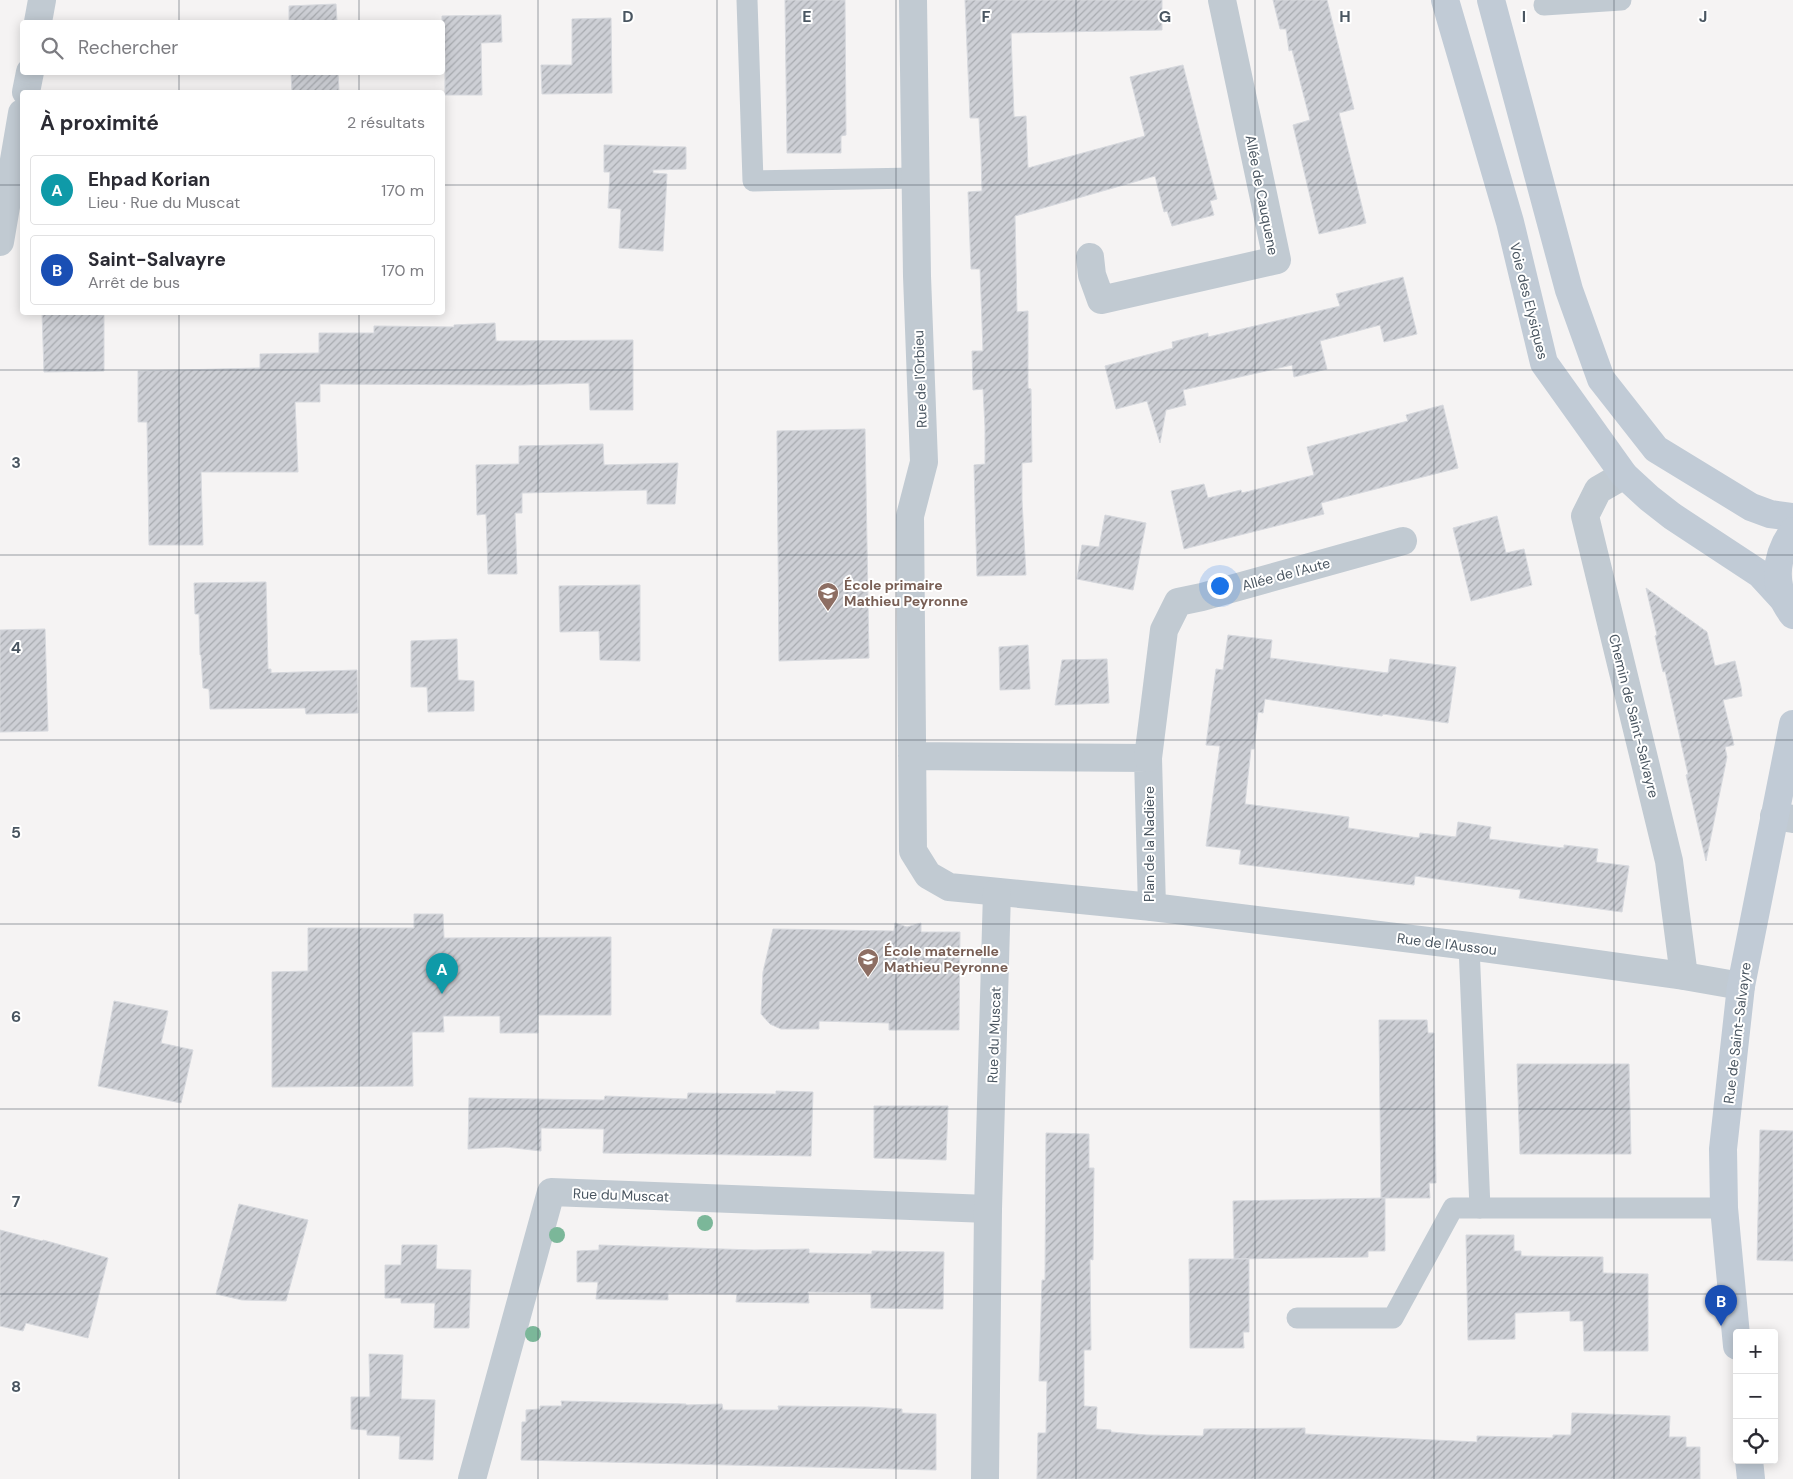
<!DOCTYPE html>
<html lang="fr">
<meta charset="utf-8">
<style>
body{margin:0;font-family:"DM Sans",sans-serif;background:#f7f7f7;color:#2b2b33}
.controls{position:absolute;right:15px;bottom:15px;display:grid;overflow:hidden;border-radius:5px;box-shadow:0 2px 12px #0003}
.controls button{width:45px;height:45px;display:grid;place-items:center;padding:0;border:0;border-bottom:1px solid #e1e1e2;background:#fff;color:#2b2b33;font:25px sans-serif}
.you{position:absolute;left:1219px;top:585px;width:18px;height:18px;margin:-12px;border:4px solid #fff;border-radius:50%;background:#1a73e8;box-shadow:0 0 0 8px #1a73e833}
.badge{display:grid;place-items:center;width:32px;height:32px;border-radius:50%;background:#db2777;color:#fff;font-size:16px;font-weight:700}
.pin{position:absolute;translate:-50% -41px;filter:drop-shadow(0 1px 2px #0008)}
.pin::after{content:'';position:absolute;top:26px;width:18px;height:15px;background:inherit;clip-path:polygon(0 0,100% 0,50% 100%)}
.list{margin:0;padding:0;list-style:none}
h2{display:flex;justify-content:space-between;align-items:center;height:65px;margin:0;padding:0 20px;font-size:21px}
h2 small{font-size:16px;font-weight:400;color:#7c7c81}
.list li{display:grid;grid-template-columns:32px 1fr auto;gap:15px;align-items:center;box-sizing:border-box;height:70px;margin:0 10px 10px;padding:0 10px;border:1px solid #e1e1e2;border-radius:5px}
.list b{display:block;font-size:19px;white-space:nowrap}
.list p{margin:0;font-size:16px;white-space:nowrap;color:#7c7c81}
.list em{font-size:16px;font-style:normal;color:#7c7c81}
.icon{flex:none;width:28px;height:28px;fill:none;stroke:currentColor;stroke-width:2;stroke-linecap:round;stroke-linejoin:round}
.map{position:relative;flex:none;width:1793px;height:1479px;overflow:hidden}
.search{position:absolute;background:#fff;box-shadow:0 2px 12px #0003;left:20px;top:20px;width:425px;height:55px;display:flex;align-items:center;gap:12px;box-sizing:border-box;padding:0 18px;border-radius:5px;color:#7c7c81;font-size:19px}
.panel{position:absolute;background:#fff;box-shadow:0 2px 12px #0003;left:20px;top:90px;width:425px;height:225px;border-radius:5px}
.map>svg:first-child{display:block}
.building{fill:url(#building-hatch);stroke:#d7d9de}
.lines{fill:none;stroke-linecap:round;stroke-linejoin:round}
.lane{stroke:#c1cad2;stroke-width:21}
.street{stroke:#c1cad2;stroke-width:28}
.secondary{stroke:#c1cbd6;stroke-width:28}
.tree{fill:#7bb799}
.grid{fill:none;stroke:#4a5661;stroke-width:1;stroke-opacity:0.55}
.labels{text-anchor:middle;dominant-baseline:central;stroke-width:4;stroke-linejoin:round;paint-order:stroke}
.street-label{font-size:14px;fill:#4a5661;stroke:#fff}
.education-label{font-size:14px;font-weight:bold;fill:#785e54;stroke:#fff;text-anchor:start}
.grid-label{font-size:16px;text-anchor:middle;font-weight:bold;fill:#4a5661;stroke:#fff;stroke-width:4;stroke-linejoin:round;paint-order:stroke}
</style>
<div class="map">
<svg width="1793" height="1479" viewBox="0 0 1793 1479">
<defs>
<pattern id="building-hatch" width="6" height="6" patternUnits="userSpaceOnUse" patternTransform="scale(1.25)"><rect width="6" height="6" fill="#cdcfd5"/><path d="M-1 1l2-2M0 6l6-6M5 7l2-2" fill="none" stroke="#a8abb0"/></pattern>
</defs>
<rect width="100%" height="100%" fill="#f5f3f3"/>
<!-- building -->
<g class="building">
<path d="M 785,0 L 845,0 L 846,135 L 841,136 L 841,153 L 787,153 Z"/>
<path d="M 965,0 L 1162,0 L 1162,30 L 1011,33 L 1014,117 L 1026,116 L 1028,168 L 1145,136 L 1130,77 L 1183,65 L 1217,199 L 1210,201 L 1214,215 L 1172,226 L 1167,211 L 1164,212 L 1155,176 L 1015,216 L 1017,312 L 1028,311 L 1028,388 L 1031,389 L 1032,462 L 1022,463 L 1022,500 L 1026,575 L 977,576 L 974,465 L 985,464 L 985,427 L 983,389 L 973,390 L 972,351 L 983,351 L 980,269 L 971,269 L 968,192 L 982,191 L 981,155 L 979,118 L 970,118 Z"/>
<path d="M 1273,0 L 1327,0 L 1354,109 L 1339,113 L 1366,223 L 1319,234 L 1293,125 L 1310,120 L 1292,50 L 1289,51 L 1286,29 L 1280,29 Z"/>
<path d="M 336,4 L 337,22 L 289,22 L 289,6 Z"/>
<path d="M 501,15 L 502,42 L 481,43 L 482,95 L 445,95 L 445,53 L 442,53 L 442,16 Z"/>
<path d="M 611,18 L 612,93 L 542,94 L 541,65 L 572,65 L 572,19 Z"/>
<path d="M 291,72 L 338,72 L 339,92 L 292,92 Z"/>
<path d="M 604,145 L 686,147 L 686,169 L 653,170 L 653,173 L 667,174 L 663,251 L 619,248 L 621,209 L 608,208 L 610,172 L 604,172 Z"/>
<path d="M 1403,277 L 1417,334 L 1384,342 L 1380,325 L 1320,341 L 1327,369 L 1294,377 L 1292,365 L 1183,390 L 1186,405 L 1166,410 L 1160,443 L 1147,401 L 1116,409 L 1105,366 L 1173,348 L 1172,342 L 1208,333 L 1208,337 L 1340,306 L 1336,294 Z"/>
<path d="M 42,312 L 104,312 L 104,371 L 44,372 Z"/>
<path d="M 495,323 L 496,341 L 633,340 L 633,410 L 590,410 L 589,383 L 520,385 L 320,384 L 320,402 L 295,402 L 298,472 L 201,472 L 203,545 L 149,545 L 147,422 L 138,422 L 138,371 L 260,368 L 260,354 L 319,353 L 319,333 L 374,333 L 374,326 L 454,327 L 454,325 Z"/>
<path d="M 1443,405 L 1458,468 L 1321,503 L 1324,514 L 1184,549 L 1171,491 L 1204,484 L 1208,498 L 1241,490 L 1242,493 L 1314,475 L 1307,447 L 1408,421 L 1406,415 Z"/>
<path d="M 865,429 L 869,658 L 779,661 L 777,431 Z"/>
<path d="M 603,444 L 604,465 L 678,463 L 675,504 L 647,504 L 647,490 L 522,493 L 522,513 L 515,513 L 517,574 L 488,574 L 486,514 L 477,515 L 476,465 L 519,464 L 519,446 Z"/>
<path d="M 1105,515 L 1146,523 L 1133,590 L 1077,579 L 1082,545 L 1099,547 Z"/>
<path d="M 1497,516 L 1506,553 L 1524,549 L 1532,585 L 1471,601 L 1453,528 Z"/>
<path d="M 266,582 L 268,669 L 271,669 L 271,673 L 357,670 L 358,713 L 306,714 L 305,708 L 210,709 L 209,689 L 203,688 L 201,655 L 200,655 L 199,614 L 195,614 L 194,583 Z"/>
<path d="M 640,585 L 640,661 L 600,660 L 599,631 L 560,632 L 559,586 Z"/>
<path d="M 1646,588 L 1707,632 L 1715,666 L 1735,661 L 1741,687 L 1742,696 L 1723,700 L 1734,745 L 1725,747 L 1727,757 L 1706,861 L 1686,775 L 1688,774 L 1665,671 L 1663,672 L 1655,636 L 1657,635 Z"/>
<path d="M 45,629 L 48,731 L 0,732 L 0,630 Z"/>
<path d="M 1228,635 L 1272,640 L 1270,658 L 1388,673 L 1390,659 L 1456,667 L 1448,723 L 1383,714 L 1382,716 L 1265,699 L 1263,713 L 1258,712 L 1254,749 L 1251,749 L 1245,804 L 1349,817 L 1348,828 L 1419,838 L 1420,833 L 1456,837 L 1458,822 L 1491,827 L 1489,839 L 1564,848 L 1564,845 L 1598,849 L 1596,862 L 1629,866 L 1622,912 L 1519,898 L 1521,890 L 1451,881 L 1415,876 L 1414,885 L 1239,864 L 1241,850 L 1206,846 L 1220,746 L 1206,745 L 1216,669 L 1223,670 Z"/>
<path d="M 457,639 L 458,680 L 474,681 L 474,711 L 428,712 L 427,687 L 411,687 L 411,641 Z"/>
<path d="M 1028,645 L 1030,689 L 1000,690 L 999,647 Z"/>
<path d="M 1107,659 L 1109,703 L 1055,705 L 1062,660 Z"/>
<path d="M 414,914 L 443,914 L 444,938 L 611,937 L 611,1015 L 538,1015 L 538,1033 L 500,1033 L 500,1016 L 443,1016 L 444,1032 L 412,1032 L 413,1086 L 272,1087 L 272,972 L 308,971 L 308,928 L 414,928 Z"/>
<path d="M 895,923 L 907,927 L 921,923 L 921,932 L 960,932 L 959,1030 L 889,1030 L 889,1023 L 819,1021 L 819,1029 L 781,1029 L 770,1024 L 761,1014 L 763,972 L 773,929 L 894,931 Z"/>
<path d="M 114,1001 L 168,1011 L 161,1043 L 193,1050 L 181,1103 L 98,1086 Z"/>
<path d="M 1379,1020 L 1427,1020 L 1428,1033 L 1434,1033 L 1436,1183 L 1429,1183 L 1430,1198 L 1381,1198 Z"/>
<path d="M 1517,1064 L 1629,1064 L 1631,1154 L 1520,1154 Z"/>
<path d="M 776,1091 L 813,1092 L 811,1156 L 603,1153 L 604,1129 L 541,1128 L 541,1151 L 505,1147 L 468,1149 L 469,1098 L 604,1100 L 605,1096 L 687,1099 L 688,1093 L 776,1094 Z"/>
<path d="M 874,1106 L 948,1106 L 946,1160 L 874,1158 Z"/>
<path d="M 1760,1130 L 1793,1131 L 1793,1261 L 1757,1260 Z"/>
<path d="M 1046,1133 L 1089,1134 L 1089,1168 L 1094,1168 L 1093,1260 L 1090,1259 L 1091,1350 L 1084,1350 L 1084,1406 L 1097,1407 L 1096,1429 L 1111,1430 L 1111,1432 L 1147,1435 L 1203,1436 L 1204,1429 L 1305,1428 L 1305,1434 L 1477,1442 L 1477,1436 L 1553,1438 L 1553,1435 L 1571,1435 L 1572,1413 L 1670,1416 L 1669,1437 L 1686,1437 L 1686,1447 L 1700,1447 L 1700,1479 L 1037,1479 L 1038,1433 L 1046,1433 L 1047,1381 L 1039,1381 L 1042,1280 L 1045,1280 Z"/>
<path d="M 1385,1198 L 1385,1251 L 1368,1251 L 1368,1257 L 1234,1259 L 1233,1201 Z"/>
<path d="M 239,1204 L 308,1220 L 286,1301 L 242,1300 L 216,1294 Z"/>
<path d="M 0,1230 L 42,1241 L 43,1240 L 108,1258 L 88,1338 L 26,1323 L 23,1331 L 0,1326 Z"/>
<path d="M 1466,1235 L 1514,1235 L 1514,1251 L 1521,1251 L 1521,1256 L 1603,1257 L 1603,1273 L 1648,1274 L 1648,1351 L 1584,1351 L 1583,1321 L 1570,1321 L 1570,1311 L 1515,1313 L 1515,1339 L 1468,1340 Z"/>
<path d="M 402,1245 L 437,1245 L 436,1269 L 471,1270 L 469,1328 L 434,1328 L 435,1303 L 401,1303 L 401,1298 L 385,1298 L 385,1265 L 401,1265 Z"/>
<path d="M 599,1245 L 754,1250 L 809,1249 L 809,1253 L 872,1254 L 872,1251 L 944,1252 L 943,1309 L 871,1308 L 871,1293 L 808,1292 L 809,1303 L 736,1302 L 737,1294 L 668,1293 L 668,1300 L 596,1299 L 598,1282 L 577,1282 L 577,1251 L 599,1250 Z"/>
<path d="M 1189,1259 L 1249,1259 L 1249,1332 L 1243,1332 L 1244,1348 L 1190,1348 Z"/>
<path d="M 369,1354 L 403,1355 L 401,1399 L 435,1400 L 433,1460 L 399,1459 L 400,1436 L 367,1435 L 367,1430 L 351,1429 L 351,1397 L 370,1397 Z"/>
<path d="M 561,1401 L 686,1404 L 686,1405 L 722,1404 L 723,1410 L 779,1410 L 778,1406 L 868,1407 L 902,1409 L 902,1413 L 936,1414 L 936,1470 L 521,1460 L 522,1422 L 526,1422 L 526,1410 L 540,1409 L 540,1406 L 562,1406 Z"/>
</g>
<g class="lines">
<!-- lane -->
<g class="lane">
<path d="M 747,0 L 753,181 L 915,178"/>
<path d="M 1544,5 L 1621,0"/>
<path d="M 1469,946 L 1480,1208"/>
<path d="M 1297,1318 L 1393,1318 L 1453,1208 L 1724,1208"/>
</g>
<!-- street -->
<g class="street">
<path d="M 38,22 L 42,0"/>
<path d="M 26,92 L 30,72"/>
<path d="M 0,242 L 22,113"/>
<path d="M 1090,257 L 1092,275 L 1101,300 L 1277,260 L 1222,0"/>
<path d="M 1624,475 L 1598,490 L 1585,516 L 1669,861 L 1684,976"/>
<path d="M 912,756 L 1148,758 L 1152,907 L 949,887 L 928,875 L 913,851 L 910,516 L 924,462 L 917,276 L 913,0"/>
<path d="M 1148,758 L 1164,630 L 1178,602 L 1202,597 L 1403,541"/>
<path d="M 1774,816 L 1793,819"/>
<path d="M 1152,907 L 1469,946 L 1684,976 L 1741,986"/>
<path d="M 472,1479 L 551,1192 L 988,1209"/>
<path d="M 985,1479 L 988,1209 L 997,892"/>
</g>
<!-- secondary -->
<g class="secondary">
<path d="M 1445,0 L 1510,222 L 1544,363 L 1624,475 L 1649,498 L 1672,516 L 1760,574 L 1782,598"/>
<path d="M 1491,0 L 1569,290 L 1601,379 L 1656,449 L 1751,507 L 1770,514 L 1793,517"/>
<path d="M 1793,531 C 1774,558 1772,588 1793,615"/>
<path d="M 1737,1346 L 1724,1208 L 1723,1149 L 1741,986 L 1793,724"/>
<path d="M 1749,1460 L 1751,1479"/>
</g>
</g>
<!-- trees -->
<g class="tree">
<circle cx="705" cy="1223" r="8"/>
<circle cx="557" cy="1235" r="8"/>
<circle cx="533" cy="1334" r="8"/>
</g>
<!-- grid -->
<path class="grid" d="M 179,0 L 179,22M 359,0 L 359,22M 538,0 L 538,1479M 717,0 L 717,1479M 896,0 L 896,1479M 1076,0 L 1076,1479M 1255,0 L 1255,1479M 1434,0 L 1434,1479M 1614,0 L 1614,1479M 179,72 L 179,92M 359,72 L 359,92M 0,185 L 22,185M 442,185 L 1793,185M 179,312 L 179,1479M 359,312 L 359,1479M 0,370 L 1793,370M 0,555 L 1793,555M 0,740 L 1793,740M 0,924 L 1793,924M 0,1109 L 1793,1109M 0,1294 L 1793,1294"/>
<!-- icons -->
<defs>
<g id="school-pin" transform="scale(1.125)"><path d="M0 17L-7.5 6A9.5 9.5 0 1 1 7.5 6Z" fill="#8d6e63" stroke="#fff"/><path d="M0-5L7-2L0 1L-7-2ZM-4 1L0 2.5L4 1V4Q0 6-4 4Z" fill="#fff"/></g>
</defs>
<g fill-rule="evenodd">
<use href="#school-pin" x="828" y="593"/>
<use href="#school-pin" x="868" y="959"/>
</g>
<g class="labels">
<!-- street labels -->
<g class="street-label">
<text transform="translate(1262 195) rotate(79)">Allée de Cauquene</text>
<text transform="translate(1529 301) rotate(76)">Voie des Elysiques</text>
<text transform="translate(920 379) rotate(-92)">Rue de l'Orbieu</text>
<text transform="translate(1286 574) rotate(-15)">Allée de l'Aute</text>
<text transform="translate(1634 716) rotate(76)">Chemin de Saint-Salvayre</text>
<text transform="translate(1149 844) rotate(-90)">Plan de la Nadière</text>
<text transform="translate(1447 944) rotate(7)">Rue de l'Aussou</text>
<text transform="translate(1737 1033) rotate(-83)">Rue de Saint-Salvayre</text>
<text transform="translate(994 1035) rotate(-88)">Rue du Muscat</text>
<text transform="translate(621 1195) rotate(2)">Rue du Muscat</text>
</g>
<!-- education labels -->
<g class="education-label">
<text x="844" y="585">École primaire<tspan x="844" dy="16">Mathieu Peyronne</tspan></text>
<text x="884" y="951">École maternelle<tspan x="884" dy="16">Mathieu Peyronne</tspan></text>
</g>
</g>
<g class="grid-label">
<text x="628" y="22">D</text>
<text x="807" y="22">E</text>
<text x="986" y="22">F</text>
<text x="1165" y="22">G</text>
<text x="1345" y="22">H</text>
<text x="1524" y="22">I</text>
<text x="1703" y="22">J</text>
<text x="16" y="468">3</text>
<text x="16" y="653">4</text>
<text x="16" y="838">5</text>
<text x="16" y="1022">6</text>
<text x="16" y="1207">7</text>
<text x="16" y="1392">8</text>
</g>
</svg>
<div class="controls">
<button>+</button>
<button>−</button>
<button><svg class="icon" aria-label="locate" viewBox="0 0 24 24"><circle cx="12" cy="12" r="6"/><path d="M12 2v4M12 18v4M2 12h4M18 12h4"/></svg></button>
</div>
<div class="you"></div>
<div class="pin badge" style="left:442px;top:994px;background:#0f9aa8">A</div>
<div class="pin badge" style="left:1721px;top:1326px;background:#1a4fb4">B</div>
<div class="search"><svg class="icon" aria-label="search" viewBox="0 0 24 24"><circle cx="10" cy="10" r="6"/><path d="M15 15l6 6"/></svg>Rechercher</div>
<section class="panel">
<h2>À proximité<small>2 résultats</small></h2>
<ul class="list">
<li><span class="badge" style="background:#0f9aa8">A</span><div><b>Ehpad Korian</b><p>Lieu · Rue du Muscat</p></div><em>170 m</em></li>
<li><span class="badge" style="background:#1a4fb4">B</span><div><b>Saint-Salvayre</b><p>Arrêt de bus</p></div><em>170 m</em></li>
</ul>
</section>
</div>
